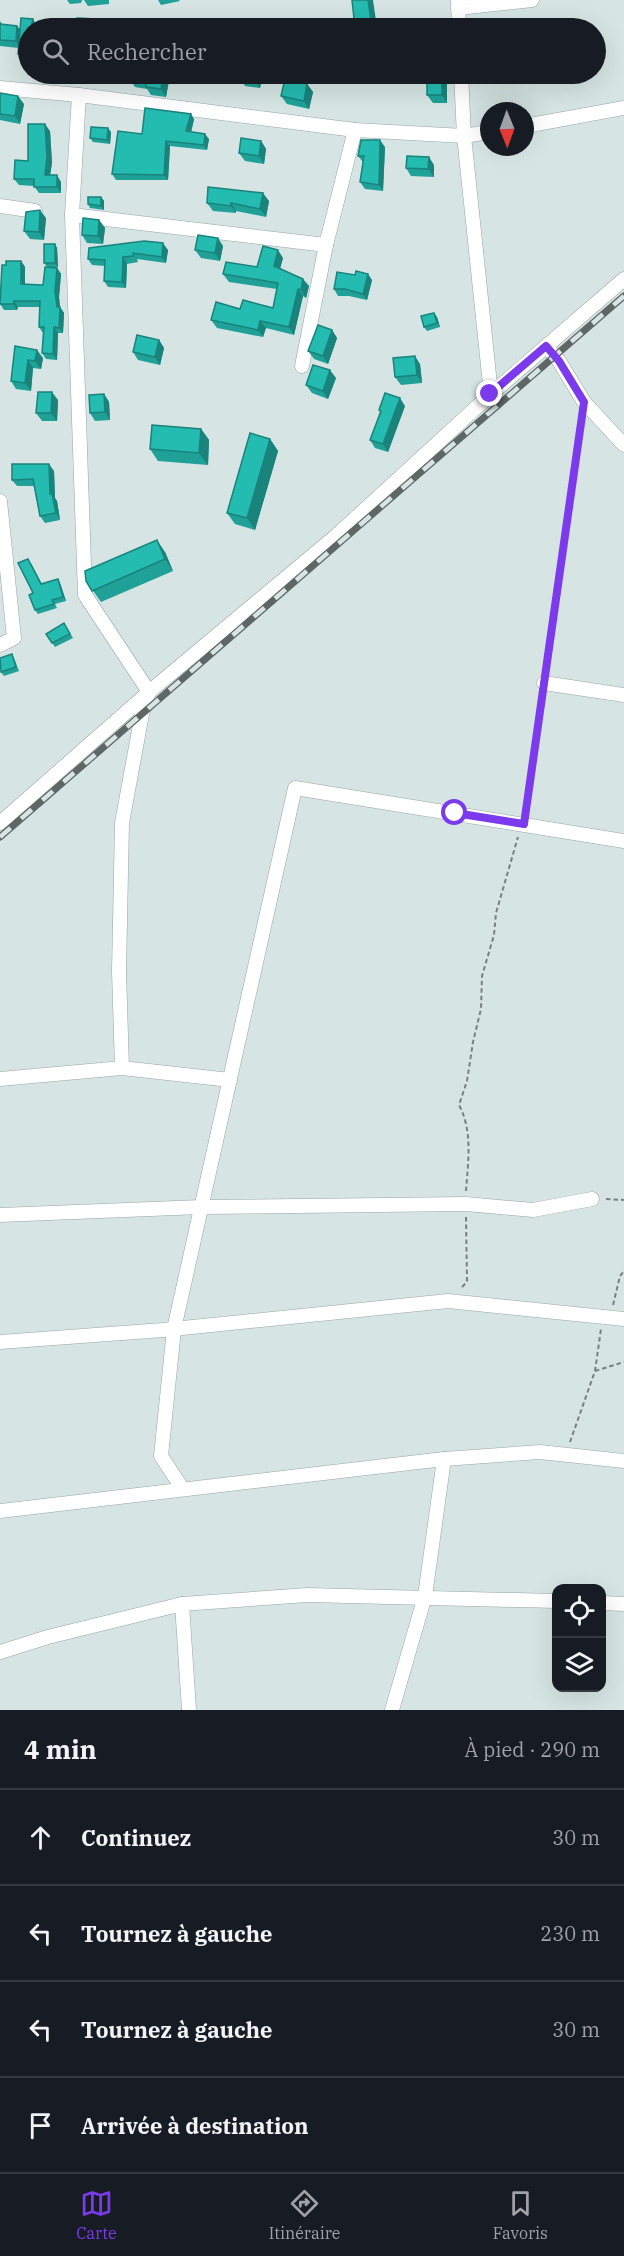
<!DOCTYPE html>
<html lang="fr">
<meta charset="utf-8">
<style>
body{margin:0;font-family:"IBM Plex Serif",serif;background:#242831;color:#f1f3f6}
.controls{position:absolute;right:18px;bottom:18px;display:grid;overflow:hidden;border-radius:12px;box-shadow:0 6px 24px #0002}
.controls button{width:54px;height:54px;display:grid;place-items:center;padding:0;border:0;border-bottom:2px solid #363941;background:#171b24;color:#f1f3f6;font:30px sans-serif}
.compass{position:absolute;left:480px;top:102px;width:54px;height:54px;border-radius:50%;background:#171b24;box-shadow:0 6px 24px #0002;rotate:179deg}
.stop{position:absolute;width:18px;height:18px;margin:-14px;border:4px solid #7c3aed;border-radius:50%;background:#fff}
.stop.end{background:#7c3aed;border-color:#fff;box-shadow:0 2px 6px #0008}
.list{margin:0;padding:0;list-style:none}
h2{display:flex;justify-content:space-between;align-items:center;height:78px;margin:0;padding:0 24px;font-size:26px}
h2 small{font-size:20px;font-weight:400;color:#9ea1a6}
.list li{display:grid;grid-template-columns:39px 1fr auto;gap:18px;align-items:center;box-sizing:border-box;height:96px;padding:0 24px;border-top:2px solid #363941}
.list b{display:block;font-size:22px;white-space:nowrap}
.list em{font-size:20px;font-style:normal;color:#9ea1a6}
.icon{flex:none;width:33px;height:33px;fill:none;stroke:currentColor;stroke-width:2;stroke-linecap:round;stroke-linejoin:round}
.map{position:relative;flex:none;width:624px;height:1710px;overflow:hidden}
.search{position:absolute;background:#171b24;box-shadow:0 6px 24px #0002;left:18px;right:18px;top:18px;height:66px;display:flex;align-items:center;gap:15px;box-sizing:border-box;padding:0 21px;border-radius:33px;color:#9ea1a6;font-size:22px}
.sheet{height:462px;background:#171b24}
nav{display:flex;justify-content:space-around;align-items:center;box-sizing:border-box;height:84px;border-top:2px solid #363941;background:#171b24;font-size:16px;color:#9ea1a6}
nav a{display:grid;justify-items:center;gap:3px}
nav .on{color:#7c3aed}
.map>svg:first-child{display:block}
.lines{fill:none;stroke-linecap:round;stroke-linejoin:round}
.street-casing{stroke:#97a6a4;stroke-width:15}
.path{stroke:#778180;stroke-width:2;stroke-dasharray:4.5 3;stroke-linecap:butt}
.street{stroke:#fff;stroke-width:14}
.rail-casing{stroke:#5e6766;stroke-width:7}
.rail{stroke:#d6e5e3;stroke-width:4.5;stroke-dasharray:14;stroke-linecap:butt}
.wall{fill:#1fa198}
.shaded-wall{fill:#19837c}
.building{fill:#24bbb1;stroke:#19837c;stroke-width:1.5}
.route{stroke:#7c3aed;stroke-width:8}
</style>
<div class="map">
<svg width="624" height="1710" viewBox="0 0 624 1710">
<rect width="100%" height="100%" fill="#d6e5e3"/>
<g class="lines">
<!-- street casing -->
<g class="street-casing">
<g id="street">
<path d="M 458,0 L 459,28"/>
<path d="M 458,8 L 532,0"/>
<path d="M 461,74 L 464,136 L 491,394 L 624,279"/>
<path d="M 0,88 L 79,95 L 72,215 L 326,245 L 355,130 L 464,136 L 489,132"/>
<path d="M 79,95 L 355,130"/>
<path d="M 525,126 L 624,108"/>
<path d="M 0,206 L 35,211"/>
<path d="M 72,215 L 85,595 L 149,692 L 337,535 L 491,394"/>
<path d="M 546,346 L 559,361 L 584,402 L 624,445"/>
<path d="M 302,366 L 326,245"/>
<path d="M 0,501 L 14,638 L 0,645"/>
<path d="M 544,683 L 624,695"/>
<path d="M 0,823 L 148,693"/>
<path d="M 122,1068 L 119,971 L 122,823 L 142,714 L 149,692"/>
<path d="M 0,1079 L 122,1068 L 230,1080"/>
<path d="M 0,1215 L 201,1207 L 466,1204 L 533,1210 L 592,1199"/>
<path d="M 0,1342 L 163,1330 L 448,1301 L 624,1319"/>
<path d="M 182,1488 L 161,1456 L 174,1329 L 295,788 L 624,841"/>
<path d="M 0,1511 L 444,1459 L 540,1452 L 624,1461"/>
<path d="M 602,1603 L 624,1604"/>
<path d="M 182,1604 L 189,1710"/>
<path d="M 0,1652 L 48,1637 L 182,1604 L 307,1595 L 556,1601"/>
<path d="M 392,1710 L 425,1596 L 444,1459"/>
</g>
</g>
<!-- path -->
<g class="path">
<path d="M 546,669 L 582,420"/>
<path d="M 526,812 L 542,696"/>
<path d="M 466,1191 C 468,1162 473,1131 459,1105 L 467,1081 L 473,1042 L 481,1009 L 482,976 L 494,935 L 496,913 L 518,837"/>
<path d="M 606,1199 L 624,1200"/>
<path d="M 462,1287 L 467,1282 L 466,1217"/>
<path d="M 613,1305 L 620,1276 L 624,1271"/>
<path d="M 595,1371 L 624,1362"/>
<path d="M 570,1442 L 595,1371 L 601,1329"/>
</g>
<!-- street -->
<use href="#street" class="street"/>
<!-- rail casing -->
<g class="rail-casing">
<path id="rail" d="M 0,837 L 624,296"/>
</g>
<!-- rail -->
<use href="#rail" class="rail"/>
</g>
<!-- wall -->
<g class="wall">
<path d="M 67,0 L 82,0 L 81,3 L 70,4 Z"/>
<path d="M 84,0 L 109,0 L 109,4 L 88,6 Z"/>
<path d="M 158,0 L 179,0 L 180,1 L 161,5 Z"/>
<path d="M 0,21 L 2,24 L 17,26 L 20,29 L 38,27 L 28,28 L 28,62 L 24,62 L 18,54 L 19,48 L 0,46 Z"/>
<path d="M 182,74 L 208,74 L 207,76 Z"/>
<path d="M 263,74 L 260,88 L 245,86 L 240,78 Z"/>
<path d="M 170,75 L 166,97 L 151,95 L 147,89 L 135,87 L 130,79 Z"/>
<path d="M 447,80 L 447,103 L 433,103 L 427,95 Z"/>
<path d="M 307,84 L 313,92 L 309,109 L 287,104 L 281,96 Z"/>
<path d="M 0,93 L 24,104 L 20,124 L 0,120 Z"/>
<path d="M 194,119 L 191,132 L 209,139 L 207,150 L 170,146 L 168,180 L 116,180 L 112,174 L 142,134 Z"/>
<path d="M 50,131 L 52,163 L 50,175 L 61,182 L 61,193 L 39,193 L 34,186 L 19,185 L 14,179 Z"/>
<path d="M 111,132 L 110,144 L 93,142 L 90,138 Z"/>
<path d="M 261,141 L 266,149 L 264,164 L 245,161 L 239,153 Z"/>
<path d="M 385,147 L 383,191 L 365,189 L 360,182 L 363,162 L 358,156 Z"/>
<path d="M 434,165 L 434,177 L 411,176 L 406,168 Z"/>
<path d="M 101,197 L 104,201 L 104,210 L 90,208 L 88,204 Z"/>
<path d="M 269,201 L 266,217 L 236,211 L 236,213 L 213,211 L 207,203 Z"/>
<path d="M 46,218 L 44,240 L 30,239 L 24,231 Z"/>
<path d="M 99,220 L 105,228 L 103,244 L 87,243 L 82,235 Z"/>
<path d="M 55,244 L 57,248 L 58,267 L 47,267 L 44,263 Z"/>
<path d="M 223,246 L 220,261 L 201,258 L 195,250 Z"/>
<path d="M 168,250 L 166,263 L 137,259 L 138,262 L 127,264 L 126,288 L 108,287 L 104,281 L 105,266 L 92,265 L 88,259 Z"/>
<path d="M 283,258 L 280,268 L 309,286 L 306,298 L 303,296 L 294,335 L 266,328 L 263,337 L 217,328 L 211,320 L 240,309 L 273,308 L 277,289 L 229,282 L 223,274 L 257,267 Z"/>
<path d="M 21,261 L 25,267 L 25,284 L 43,285 L 57,268 L 61,274 L 59,297 L 60,307 L 64,313 L 63,333 L 58,333 L 57,360 L 46,359 L 42,353 L 43,333 L 39,327 L 40,307 L 18,307 L 17,310 L 4,310 L 0,304 L 6,265 Z"/>
<path d="M 372,280 L 367,300 L 349,296 L 338,296 L 334,289 Z"/>
<path d="M 434,313 L 437,317 L 440,327 L 427,331 L 424,327 Z"/>
<path d="M 332,330 L 337,338 L 328,364 L 314,359 L 308,351 Z"/>
<path d="M 159,340 L 164,348 L 160,365 L 138,360 L 133,352 Z"/>
<path d="M 15,346 L 43,358 L 41,369 L 33,368 L 31,391 L 16,389 L 11,381 Z"/>
<path d="M 420,364 L 422,383 L 401,385 L 395,377 Z"/>
<path d="M 336,378 L 328,399 L 312,393 L 306,385 Z"/>
<path d="M 104,394 L 109,402 L 110,420 L 95,421 L 90,413 Z"/>
<path d="M 58,400 L 57,421 L 42,421 L 36,413 Z"/>
<path d="M 405,406 L 388,452 L 375,448 L 370,440 L 380,412 L 379,410 Z"/>
<path d="M 201,429 L 209,440 L 208,465 L 158,461 L 150,449 Z"/>
<path d="M 270,439 L 278,451 L 255,530 L 235,524 L 227,513 Z"/>
<path d="M 54,471 L 55,498 L 57,501 L 60,520 L 45,523 L 40,516 L 34,486 L 17,486 L 12,480 Z"/>
<path d="M 165,552 L 173,571 L 101,602 L 86,581 Z"/>
<path d="M 31,563 L 42,584 L 58,579 L 60,583 L 66,601 L 55,604 L 57,608 L 38,614 L 35,610 Z"/>
<path d="M 64,623 L 73,638 L 55,647 L 46,634 Z"/>
<path d="M 14,658 L 19,671 L 4,676 L 1,672 Z"/>
</g>
<!-- shaded-wall -->
<g class="shaded-wall">
<path d="M 368,0 L 373,0 L 377,28 L 372,28 Z"/>
<path d="M 33,19 L 38,27 L 38,28 L 31,28 Z"/>
<path d="M 96,19 L 102,27 L 102,28 L 96,28 Z"/>
<path d="M 17,26 L 22,32 L 20,48 L 16,41 Z"/>
<path d="M 28,41 L 28,59 L 26,55 Z"/>
<path d="M 163,74 L 169,74 L 170,75 L 166,97 L 161,89 Z"/>
<path d="M 256,74 L 263,74 L 260,88 L 255,80 Z"/>
<path d="M 442,74 L 447,80 L 447,103 L 442,95 Z"/>
<path d="M 307,84 L 313,92 L 309,109 L 304,101 Z"/>
<path d="M 18,96 L 24,104 L 20,124 L 15,116 Z"/>
<path d="M 191,114 L 194,119 L 190,137 L 186,131 Z"/>
<path d="M 45,124 L 50,131 L 52,163 L 49,182 L 45,175 Z"/>
<path d="M 108,128 L 111,132 L 110,144 L 107,140 Z"/>
<path d="M 205,134 L 209,139 L 207,150 L 204,145 Z"/>
<path d="M 380,140 L 385,147 L 383,191 L 379,185 Z"/>
<path d="M 166,141 L 170,146 L 168,180 L 164,175 Z"/>
<path d="M 261,141 L 266,149 L 264,164 L 259,156 Z"/>
<path d="M 429,157 L 434,165 L 434,177 L 428,169 Z"/>
<path d="M 57,175 L 61,182 L 61,193 L 57,187 Z"/>
<path d="M 263,193 L 269,201 L 266,217 L 260,209 Z"/>
<path d="M 101,197 L 104,201 L 104,210 L 101,206 Z"/>
<path d="M 231,203 L 236,211 L 236,213 L 231,206 Z"/>
<path d="M 40,210 L 46,218 L 44,240 L 39,232 Z"/>
<path d="M 99,220 L 105,228 L 103,244 L 98,236 Z"/>
<path d="M 218,238 L 223,246 L 220,261 L 215,253 Z"/>
<path d="M 163,243 L 168,250 L 166,263 L 162,257 Z"/>
<path d="M 55,244 L 57,248 L 58,267 L 55,263 Z"/>
<path d="M 278,250 L 283,258 L 279,273 L 274,266 Z"/>
<path d="M 123,257 L 127,264 L 126,288 L 122,282 Z"/>
<path d="M 21,261 L 25,267 L 25,289 L 21,284 Z"/>
<path d="M 57,268 L 61,274 L 59,297 L 60,307 L 64,313 L 63,333 L 59,328 L 55,291 Z"/>
<path d="M 368,274 L 372,280 L 367,300 L 363,294 Z"/>
<path d="M 303,279 L 309,286 L 306,298 L 301,290 Z"/>
<path d="M 298,289 L 303,296 L 294,335 L 289,327 Z"/>
<path d="M 14,301 L 18,307 L 17,310 L 13,304 Z"/>
<path d="M 434,313 L 437,317 L 440,327 L 437,323 Z"/>
<path d="M 260,321 L 266,328 L 263,337 L 258,330 Z"/>
<path d="M 54,327 L 58,333 L 57,360 L 53,354 Z"/>
<path d="M 332,330 L 337,338 L 328,364 L 323,356 Z"/>
<path d="M 159,340 L 164,348 L 160,365 L 155,357 Z"/>
<path d="M 37,350 L 43,358 L 41,369 L 35,361 Z"/>
<path d="M 415,356 L 420,364 L 422,383 L 417,375 Z"/>
<path d="M 28,360 L 33,368 L 31,391 L 25,383 Z"/>
<path d="M 330,370 L 336,378 L 328,399 L 323,391 Z"/>
<path d="M 52,392 L 58,400 L 57,421 L 51,413 Z"/>
<path d="M 104,394 L 109,402 L 110,420 L 105,412 Z"/>
<path d="M 400,398 L 405,406 L 388,452 L 383,444 Z"/>
<path d="M 201,429 L 209,440 L 208,465 L 199,453 Z"/>
<path d="M 270,439 L 278,451 L 255,530 L 247,518 Z"/>
<path d="M 49,464 L 54,471 L 55,498 L 57,501 L 60,520 L 56,513 L 50,494 Z"/>
<path d="M 157,540 L 165,552 L 173,571 L 165,559 Z"/>
<path d="M 58,579 L 60,583 L 66,601 L 63,597 Z"/>
</g>
<!-- building -->
<g class="building">
<path d="M 352,0 L 368,0 L 372,28 L 355,28 Z"/>
<path d="M 21,18 L 33,19 L 31,28 L 28,28 L 28,41 L 26,55 L 18,54 Z"/>
<path d="M 77,18 L 96,19 L 96,28 L 76,28 Z"/>
<path d="M 0,24 L 17,26 L 16,41 L 0,40 Z"/>
<path d="M 131,74 L 163,74 L 161,89 L 146,87 L 146,82 L 130,79 Z"/>
<path d="M 240,74 L 256,74 L 255,80 L 240,78 Z"/>
<rect x="427" y="74" width="15" height="21"/>
<path d="M 285,79 L 307,84 L 304,101 L 281,96 Z"/>
<path d="M 0,93 L 18,96 L 15,116 L 0,114 Z"/>
<path d="M 145,108 L 191,114 L 186,131 L 205,134 L 204,145 L 166,141 L 164,175 L 112,174 L 118,131 L 142,134 Z"/>
<path d="M 28,124 L 45,124 L 47,156 L 45,175 L 57,175 L 57,187 L 34,187 L 34,179 L 14,179 L 15,160 L 28,161 Z"/>
<path d="M 91,127 L 108,128 L 107,140 L 90,138 Z"/>
<path d="M 241,138 L 261,141 L 259,156 L 239,153 Z"/>
<path d="M 361,140 L 380,140 L 379,185 L 360,182 L 364,156 L 358,156 Z"/>
<path d="M 407,156 L 429,157 L 428,169 L 406,168 Z"/>
<path d="M 208,187 L 263,193 L 260,209 L 231,203 L 231,206 L 207,203 Z"/>
<path d="M 88,197 L 101,197 L 101,206 L 88,204 Z"/>
<path d="M 40,210 L 39,232 L 24,231 L 26,212 Z"/>
<path d="M 83,218 L 99,220 L 98,236 L 82,235 Z"/>
<path d="M 198,235 L 218,238 L 215,253 L 195,250 Z"/>
<path d="M 144,241 L 163,243 L 162,257 L 133,253 L 133,256 L 123,257 L 122,282 L 104,281 L 105,260 L 88,259 L 89,248 Z"/>
<rect x="44" y="244" width="11" height="19"/>
<path d="M 263,246 L 278,250 L 274,266 L 303,279 L 301,290 L 298,289 L 289,327 L 260,321 L 258,330 L 211,320 L 216,302 L 240,309 L 243,300 L 273,308 L 278,283 L 223,274 L 226,262 L 257,267 Z"/>
<path d="M 6,261 L 21,261 L 21,284 L 43,285 L 45,267 L 57,268 L 55,291 L 57,307 L 60,307 L 59,328 L 54,327 L 53,354 L 42,353 L 44,327 L 39,327 L 40,301 L 14,301 L 13,304 L 0,304 L 2,265 L 6,265 Z"/>
<path d="M 356,271 L 368,274 L 363,294 L 345,289 L 334,289 L 337,272 L 355,275 Z"/>
<path d="M 434,313 L 437,323 L 424,327 L 421,316 Z"/>
<path d="M 318,325 L 332,330 L 323,356 L 308,351 Z"/>
<path d="M 137,335 L 159,340 L 155,357 L 133,352 Z"/>
<path d="M 15,346 L 37,350 L 35,361 L 28,360 L 25,383 L 11,381 Z"/>
<path d="M 415,356 L 417,375 L 395,377 L 393,358 Z"/>
<path d="M 313,365 L 330,370 L 323,391 L 306,385 Z"/>
<path d="M 38,392 L 52,392 L 51,413 L 36,413 Z"/>
<path d="M 385,393 L 400,398 L 383,444 L 370,440 L 381,411 L 379,410 Z"/>
<path d="M 104,394 L 105,412 L 90,413 L 89,395 Z"/>
<path d="M 152,425 L 201,429 L 199,453 L 150,449 Z"/>
<path d="M 250,433 L 270,439 L 247,518 L 227,513 Z"/>
<path d="M 12,464 L 49,464 L 50,494 L 52,494 L 56,513 L 40,516 L 33,479 L 12,480 Z"/>
<path d="M 157,540 L 165,559 L 92,591 L 86,581 L 85,571 Z"/>
<path d="M 28,559 L 41,584 L 58,579 L 63,597 L 52,600 L 54,604 L 35,610 L 29,595 L 33,593 L 18,563 Z"/>
<path d="M 64,623 L 70,634 L 52,643 L 46,634 Z"/>
<path d="M 12,654 L 16,667 L 1,672 L 0,658 Z"/>
</g>
<g class="lines">
<!-- route -->
<path class="route" d="M 455,813 L 524,824 L 584,402 L 559,361 L 546,346 L 490,394"/>
</g>
</svg>
<div class="controls">
<button><svg class="icon" aria-label="locate" viewBox="0 0 24 24"><circle cx="12" cy="12" r="6"/><path d="M12 2v4M12 18v4M2 12h4M18 12h4"/></svg></button>
<button><svg class="icon" aria-label="layers" viewBox="0 0 24 24"><path d="M12 4l9 5-9 5-9-5zM3 14l9 5 9-5"/></svg></button>
</div>
<svg class="compass" viewBox="-18 -18 36 36"><path d="M0-13l5 13h-10z" fill="#e53935"/><path d="M0 13l5-13h-10z" fill="#9ea1a6"/></svg>
<div class="stop" style="left:455px;top:813px"></div>
<div class="stop end" style="left:490px;top:394px"></div>
<div class="search"><svg class="icon" aria-label="search" viewBox="0 0 24 24"><circle cx="10" cy="10" r="6"/><path d="M15 15l6 6"/></svg>Rechercher</div>
</div>
<section class="sheet">
<h2>4 min<small>À pied · 290 m</small></h2>
<ul class="list">
<li><svg class="icon" aria-label="ahead" viewBox="0 0 24 24"><path d="M12 20V5M6 11l6-6 6 6"/></svg><div><b>Continuez</b></div><em>30 m</em></li>
<li><svg class="icon" aria-label="left" viewBox="0 0 24 24"><path d="M17 20v-9H6M10 6l-5 5 5 5"/></svg><div><b>Tournez à gauche</b></div><em>230 m</em></li>
<li><svg class="icon" aria-label="left" viewBox="0 0 24 24"><path d="M17 20v-9H6M10 6l-5 5 5 5"/></svg><div><b>Tournez à gauche</b></div><em>30 m</em></li>
<li><svg class="icon" aria-label="arrive" viewBox="0 0 24 24"><path d="M6 21V4h12l-3 4 3 4H6"/></svg><div><b>Arrivée à destination</b></div></li>
</ul>
</section>
<nav>
<a class="on"><svg class="icon" aria-label="map" viewBox="0 0 24 24"><path d="M3 6l6-2 6 2 6-2v14l-6 2-6-2-6 2zM9 4v14M15 6v14"/></svg>Carte</a>
<a><svg class="icon" aria-label="directions" viewBox="0 0 24 24"><path d="M12 3l9 9-9 9-9-9zM9 14v-3h6M13 9l2 2-2 2"/></svg>Itinéraire</a>
<a><svg class="icon" aria-label="saved" viewBox="0 0 24 24"><path d="M7 4h10v16l-5-4-5 4z"/></svg>Favoris</a>
</nav>
